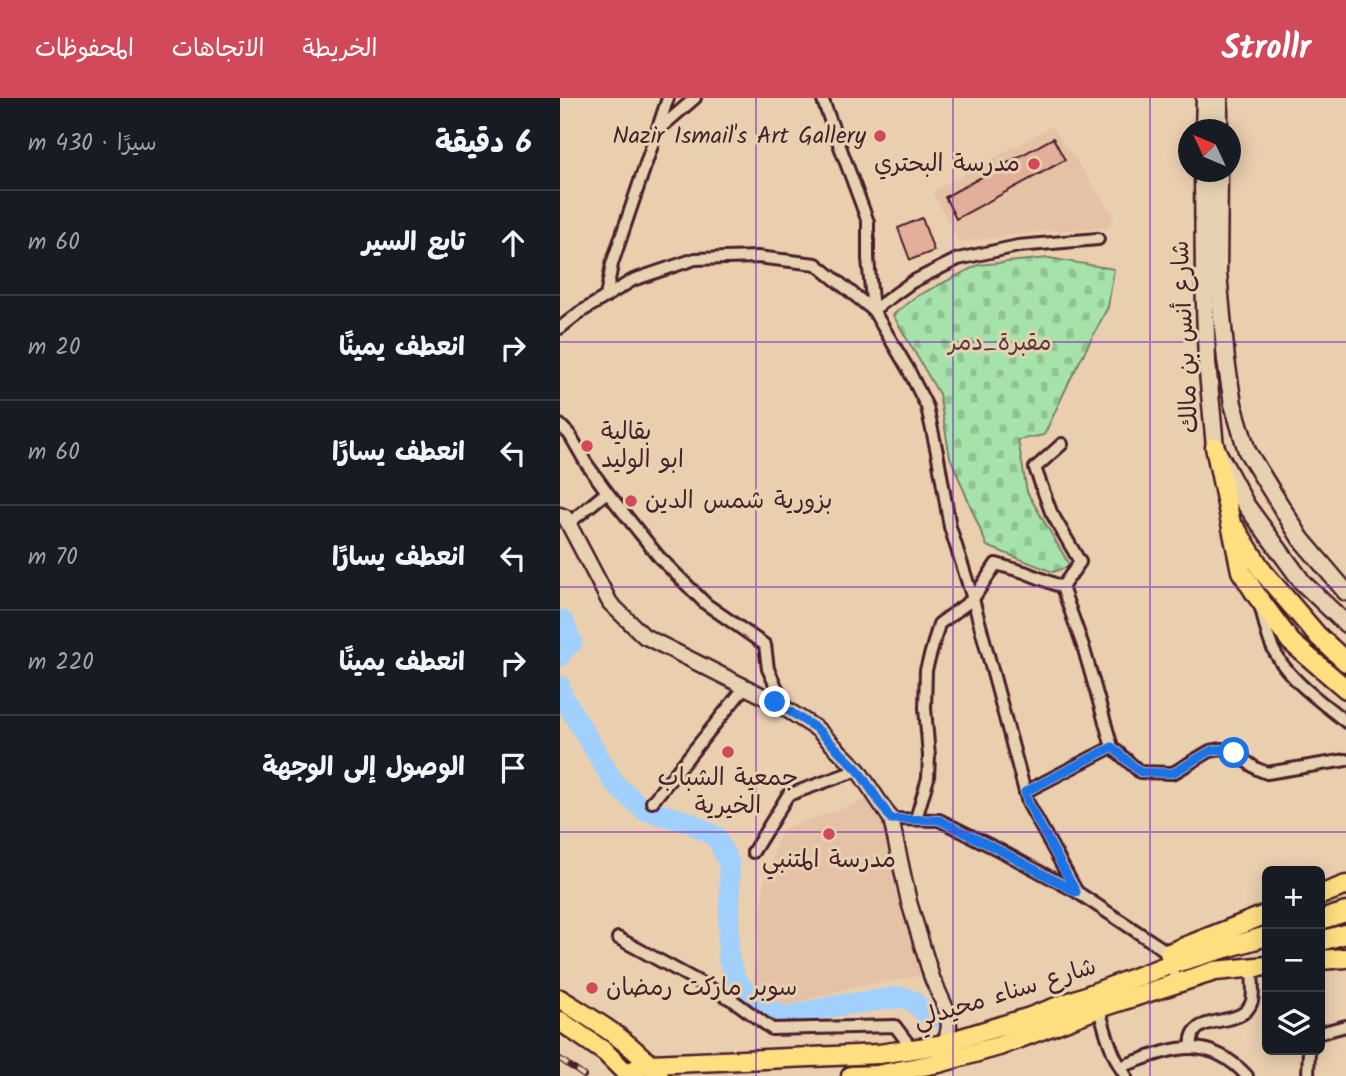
<!DOCTYPE html>
<html lang="ar">
<meta charset="utf-8">
<style>
body{margin:0;font-family:Kalam,"Playpen Sans Arabic",sans-serif;background:#20242c;color:#f1f3f6;direction:rtl}
.controls{position:absolute;right:21px;bottom:21px;display:grid;overflow:hidden;border-radius:10px;box-shadow:0 4px 18px #0003}
.controls button{width:63px;height:63px;display:grid;place-items:center;padding:0;border:0;border-bottom:2px solid #363941;background:#171b24;color:#f1f3f6;font:35px sans-serif}
.compass{position:absolute;left:618px;top:21px;width:63px;height:63px;border-radius:50%;background:#171b24;box-shadow:0 4px 18px #0003;rotate:314deg}
.stop{position:absolute;width:21px;height:21px;margin:-16px;border:5px solid #1a73e8;border-radius:50%;background:#fff}
.stop.end{background:#1a73e8;border-color:#fff;box-shadow:0 2px 7px #0008}
.list{margin:0;padding:0;list-style:none}
h2{display:flex;justify-content:space-between;align-items:center;height:91px;margin:0;padding:0 28px;font-size:30px}
h2 small{font-size:23px;font-weight:400;color:#9ea1a6}
.list li{display:grid;grid-template-columns:46px 1fr auto;gap:21px;align-items:center;box-sizing:border-box;height:105px;padding:0 28px;border-top:2px solid #363941}
.list b{display:block;font-size:26px;white-space:nowrap}
.list em{font-size:23px;font-style:normal;color:#9ea1a6}
.icon{flex:none;width:38px;height:38px;fill:none;stroke:currentColor;stroke-width:2;stroke-linecap:round;stroke-linejoin:round}
.map{position:relative;flex:none;width:786px;height:978px;overflow:hidden;direction:ltr}
header{display:flex;align-items:center;gap:42px;box-sizing:border-box;height:98px;padding:0 35px;background:#d1495b;color:#fff}
header strong{font-size:33px}
nav{display:flex;gap:38px;margin-inline-start:auto;font-size:24px}
main{display:flex}
aside{flex:1;background:#171b24}
.map>svg:first-child{display:block}
.built{fill:#e5c2a6}
.cemetery{fill:url(#cemetery-stones);stroke:#78816b;stroke-width:2}
.lines{fill:none;stroke-linecap:round;stroke-linejoin:round}
.river{stroke:#a1d0fd;stroke-width:21}
.building{fill:#e3af9a;stroke:#4a1f2b;stroke-width:2}
.minor-casing{stroke:#4a1f2b;stroke-width:16}
.tertiary-casing{stroke:#4a1f2b;stroke-width:19}
.secondary-casing{stroke:#4a1f2b;stroke-width:21}
.primary-casing{stroke:#4a1f2b;stroke-width:23}
.minor{stroke:#e6d2b0;stroke-width:10}
.tertiary{stroke:#e6d2b0;stroke-width:14}
.secondary{stroke:#e6d2b0;stroke-width:16}
.primary{stroke:#ffdf80;stroke-width:18}
.rail-casing{stroke:#4a1f2b;stroke-width:6}
.rail{stroke:#e6d2b0;stroke-width:3.5;stroke-dasharray:10;stroke-linecap:butt}
.route{stroke:#1a73e8;stroke-width:9}
.grid{fill:none;stroke:#7b2cbf;stroke-width:2;stroke-opacity:0.55}
.poi-dot{fill:#d1495b;stroke:#e6d2b0;stroke-width:2.5}
.labels{text-anchor:middle;dominant-baseline:central;stroke-width:6;stroke-linejoin:round;paint-order:stroke}
.poi-label{font-size:24px;fill:#4a1f2b;stroke:#e6d2b0;text-anchor:start}
.street-label{font-size:24px;fill:#4a1f2b;stroke:#e6d2b0}
.park-label{font-size:24px;fill:#583c3e;stroke:#e6d2b0}
</style>
<header>
<strong>Strollr</strong>
<nav><a>الخريطة</a><a>الاتجاهات</a><a>المحفوظات</a></nav>
</header>
<main>
<div class="map">
<svg width="786" height="978" viewBox="0 0 786 978">
<defs>
<pattern id="cemetery-stones" width="16" height="16" patternUnits="userSpaceOnUse" patternTransform="scale(1.75)"><rect width="16" height="16" fill="#a6e3ab"/><path d="M2 7V4a2 2 0 0 1 4 0v3zM10 15v-3a2 2 0 0 1 4 0v3z" fill="#90c293"/></pattern>
</defs>
<rect width="100%" height="100%" fill="#eacfaf"/>
<filter id="ink" filterUnits="userSpaceOnUse"><feTurbulence type="fractalNoise" baseFrequency=".0143" numOctaves="2"/><feDisplacementMap in="SourceGraphic" scale="14" xChannelSelector="R" yChannelSelector="G"/><feConvolveMatrix kernelMatrix="1 2 1 2 8 2 1 2 1" color-interpolation-filters="sRGB"/></filter>
<g filter="url(#ink)">
<!-- built -->
<g class="built">
<path d="M 492,28 L 554,117 L 548,130 L 487,133 L 399,144 L 372,94 Z"/>
<path d="M 320,697 L 361,878 L 296,888 L 226,908 L 194,889 L 204,784 L 222,731 Z"/>
</g>
<!-- cemetery -->
<path class="cemetery" d="M 489,160 L 554,171 L 548,209 L 510,282 L 484,337 L 458,342 L 467,394 L 510,468 L 493,474 L 427,448 L 390,359 L 379,296 L 333,217 L 355,199 L 418,167 Z"/>
<g class="lines">
<!-- river -->
<g class="river">
<path d="M 0,522 L 4,525 L 12,544 L 2,553 L 0,558"/>
<path d="M 0,588 L 2,597 L 55,686 L 84,712 L 129,724 L 156,739 L 169,765 L 170,796 L 168,859 L 176,882 L 195,905 L 224,919 L 275,908 L 341,899 L 351,902 L 373,921"/>
</g>
</g>
<!-- building -->
<g class="building">
<path d="M 493,40 L 505,62 L 396,121 L 385,99 Z"/>
<path d="M 362,120 L 374,153 L 350,162 L 338,130 Z"/>
</g>
<g class="lines">
<!-- minor casing -->
<g class="minor-casing">
<g id="minor">
<path d="M 262,0 L 308,124 L 308,161 L 313,212 L 348,271 L 367,309 L 378,359 L 390,429 L 413,501 L 468,705 L 517,794"/>
<path d="M 98,32 L 135,0"/>
<path d="M 46,199 L 52,166 L 108,0"/>
<path d="M 0,230 L 19,215 L 73,182 L 135,161 L 197,159 L 256,166 L 313,212 L 352,184 L 398,161 L 458,148 L 538,141"/>
<path d="M 0,327 L 10,337 L 26,365 L 47,394 L 99,459 L 146,506 L 205,547 L 208,571 L 226,610"/>
<path d="M 8,426 L 47,394"/>
<path d="M 502,489 L 523,548 L 552,649"/>
<path d="M 701,510 C 705,526 708,544 717,558 C 732,584 763,605 786,624"/>
<path d="M 465,694 L 552,649 L 580,674 L 613,675 L 650,653 L 662,651 L 674,655 L 697,671 L 707,675 L 786,662"/>
<path d="M 92,704 L 185,589"/>
<path d="M 331,721 L 379,722 L 441,753 L 517,794 L 609,855 L 616,885"/>
<path d="M 356,721 L 368,680 L 369,658 L 365,610 L 366,572 L 379,526 L 413,501 L 436,466 L 464,474 L 502,489 L 520,464 L 491,414 L 475,370 L 502,346"/>
<path d="M 193,754 L 228,697 L 298,672"/>
<path d="M 58,840 L 174,903 L 212,931 L 335,928 L 353,952"/>
<path d="M 539,910 C 545,933 552,959 566,978"/>
<path d="M 760,935 L 786,928"/>
<path d="M 632,949 C 627,911 683,934 692,903 C 694,893 692,880 692,869"/>
<path d="M 560,969 C 609,952 645,933 687,978"/>
<path d="M 748,978 L 749,952"/>
</g>
</g>
<!-- tertiary casing -->
<g class="tertiary-casing">
<path id="tertiary" d="M 0,417 L 5,419 L 50,505 L 84,538 L 215,604 L 257,631 L 298,672 L 331,721 L 349,804 L 372,880 L 387,913 L 389,928 L 387,940 L 379,947 L 379,951"/>
</g>
<!-- secondary casing -->
<g class="secondary-casing">
<g id="secondary">
<path d="M 644,32 L 645,0"/>
<path d="M 659,32 L 659,0"/>
<path d="M 643,74 L 644,180 L 647,264 L 655,349 L 686,407 L 743,485 L 786,526"/>
<path d="M 659,74 L 658,175 L 666,262 L 673,306 L 687,353 L 741,441 L 786,494"/>
</g>
</g>
<!-- primary casing -->
<g class="primary-casing">
<g id="primary">
<path d="M 655,349 L 681,473 L 697,498 L 731,544 L 786,591"/>
<path d="M 676,431 L 703,474 L 757,537 L 786,564"/>
<path d="M 760,797 L 786,787"/>
<path d="M 760,822 L 786,814"/>
<path d="M 760,843 L 786,836"/>
<path d="M 609,855 L 707,816"/>
<path d="M 760,862 L 786,860"/>
<path d="M 0,901 C 35,923 74,945 99,978"/>
<path d="M 0,923 L 45,954 L 69,978"/>
<path d="M 66,975 L 90,966 L 319,956 L 379,947 L 470,919 L 611,866 L 707,838"/>
<path d="M 291,978 L 317,977 L 379,965 L 439,948 L 539,910 L 655,873 L 707,868"/>
</g>
</g>
<!-- minor -->
<use href="#minor" class="minor"/>
<!-- tertiary -->
<use href="#tertiary" class="tertiary"/>
<!-- secondary -->
<use href="#secondary" class="secondary"/>
<!-- primary -->
<use href="#primary" class="primary"/>
<!-- rail casing -->
<g class="rail-casing">
<path id="rail" d="M 0,961 L 24,978"/>
</g>
<!-- rail -->
<use href="#rail" class="rail"/>
</g>
</g>
<g class="lines" filter="url(#ink)">
<!-- route -->
<path class="route" d="M 215,604 L 257,631 L 298,672 L 331,721 L 379,722 L 441,753 L 516,794 L 468,705 L 465,694 L 552,649 L 580,674 L 613,675 L 650,653 L 662,651 L 674,655"/>
</g>
<!-- grid -->
<path class="grid" d="M 196,0 L 196,978M 393,0 L 393,978M 590,0 L 590,978M 0,244 L 786,244M 0,489 L 786,489M 0,734 L 786,734"/>
<!-- markers -->
<g class="poi-dot">
<circle cx="320" cy="38" r="7"/>
<circle cx="474" cy="66" r="7"/>
<circle cx="27" cy="348" r="7"/>
<circle cx="71" cy="403" r="7"/>
<circle cx="168" cy="654" r="7"/>
<circle cx="269" cy="736" r="7"/>
<circle cx="32" cy="890" r="7"/>
</g>
<g class="labels">
<!-- poi labels -->
<g class="poi-label">
<text x="306" y="38" text-anchor="end">Nazir Ismail's Art Gallery</text>
<text x="460" y="66" text-anchor="end">مدرسة البحتري</text>
<text x="41" y="334">بقالية<tspan x="41" dy="28">ابو الوليد</tspan></text>
<text x="85" y="403">بزورية شمس الدين</text>
<text x="168" y="680" text-anchor="middle">جمعية الشباب<tspan x="168" dy="28">الخيرية</tspan></text>
<text x="269" y="762" text-anchor="middle">مدرسة المتنبي</text>
<text x="46" y="890">سوبر ماركت رمضان</text>
</g>
<!-- street labels -->
<g class="street-label">
<text transform="translate(626 239) rotate(-93)">شارع أنس بن مالك</text>
<text transform="translate(445 896) rotate(-17)">شارع سناء محيدلي</text>
</g>
<!-- park labels -->
<g class="park-label">
<text x="440" y="245">مقبرة_دمر</text>
</g>
</g>
</svg>
<div class="controls">
<button>+</button>
<button>−</button>
<button><svg class="icon" aria-label="layers" viewBox="0 0 24 24"><path d="M12 4l9 5-9 5-9-5zM3 14l9 5 9-5"/></svg></button>
</div>
<svg class="compass" viewBox="-18 -18 36 36"><path d="M0-13l5 13h-10z" fill="#e53935"/><path d="M0 13l5-13h-10z" fill="#9ea1a6"/></svg>
<div class="stop" style="left:674px;top:655px"></div>
<div class="stop end" style="left:215px;top:604px"></div>
</div>
<aside>
<h2>6 دقيقة<small>سيرًا · 430 m</small></h2>
<ul class="list">
<li><svg class="icon" aria-label="ahead" viewBox="0 0 24 24"><path d="M12 20V5M6 11l6-6 6 6"/></svg><div><b>تابع السير</b></div><em>60 m</em></li>
<li><svg class="icon" aria-label="right" viewBox="0 0 24 24"><path d="M7 20v-9h11M14 6l5 5-5 5"/></svg><div><b>انعطف يمينًا</b></div><em>20 m</em></li>
<li><svg class="icon" aria-label="left" viewBox="0 0 24 24"><path d="M17 20v-9H6M10 6l-5 5 5 5"/></svg><div><b>انعطف يسارًا</b></div><em>60 m</em></li>
<li><svg class="icon" aria-label="left" viewBox="0 0 24 24"><path d="M17 20v-9H6M10 6l-5 5 5 5"/></svg><div><b>انعطف يسارًا</b></div><em>70 m</em></li>
<li><svg class="icon" aria-label="right" viewBox="0 0 24 24"><path d="M7 20v-9h11M14 6l5 5-5 5"/></svg><div><b>انعطف يمينًا</b></div><em>220 m</em></li>
<li><svg class="icon" aria-label="arrive" viewBox="0 0 24 24"><path d="M6 21V4h12l-3 4 3 4H6"/></svg><div><b>الوصول إلى الوجهة</b></div></li>
</ul>
</aside>
</main>
